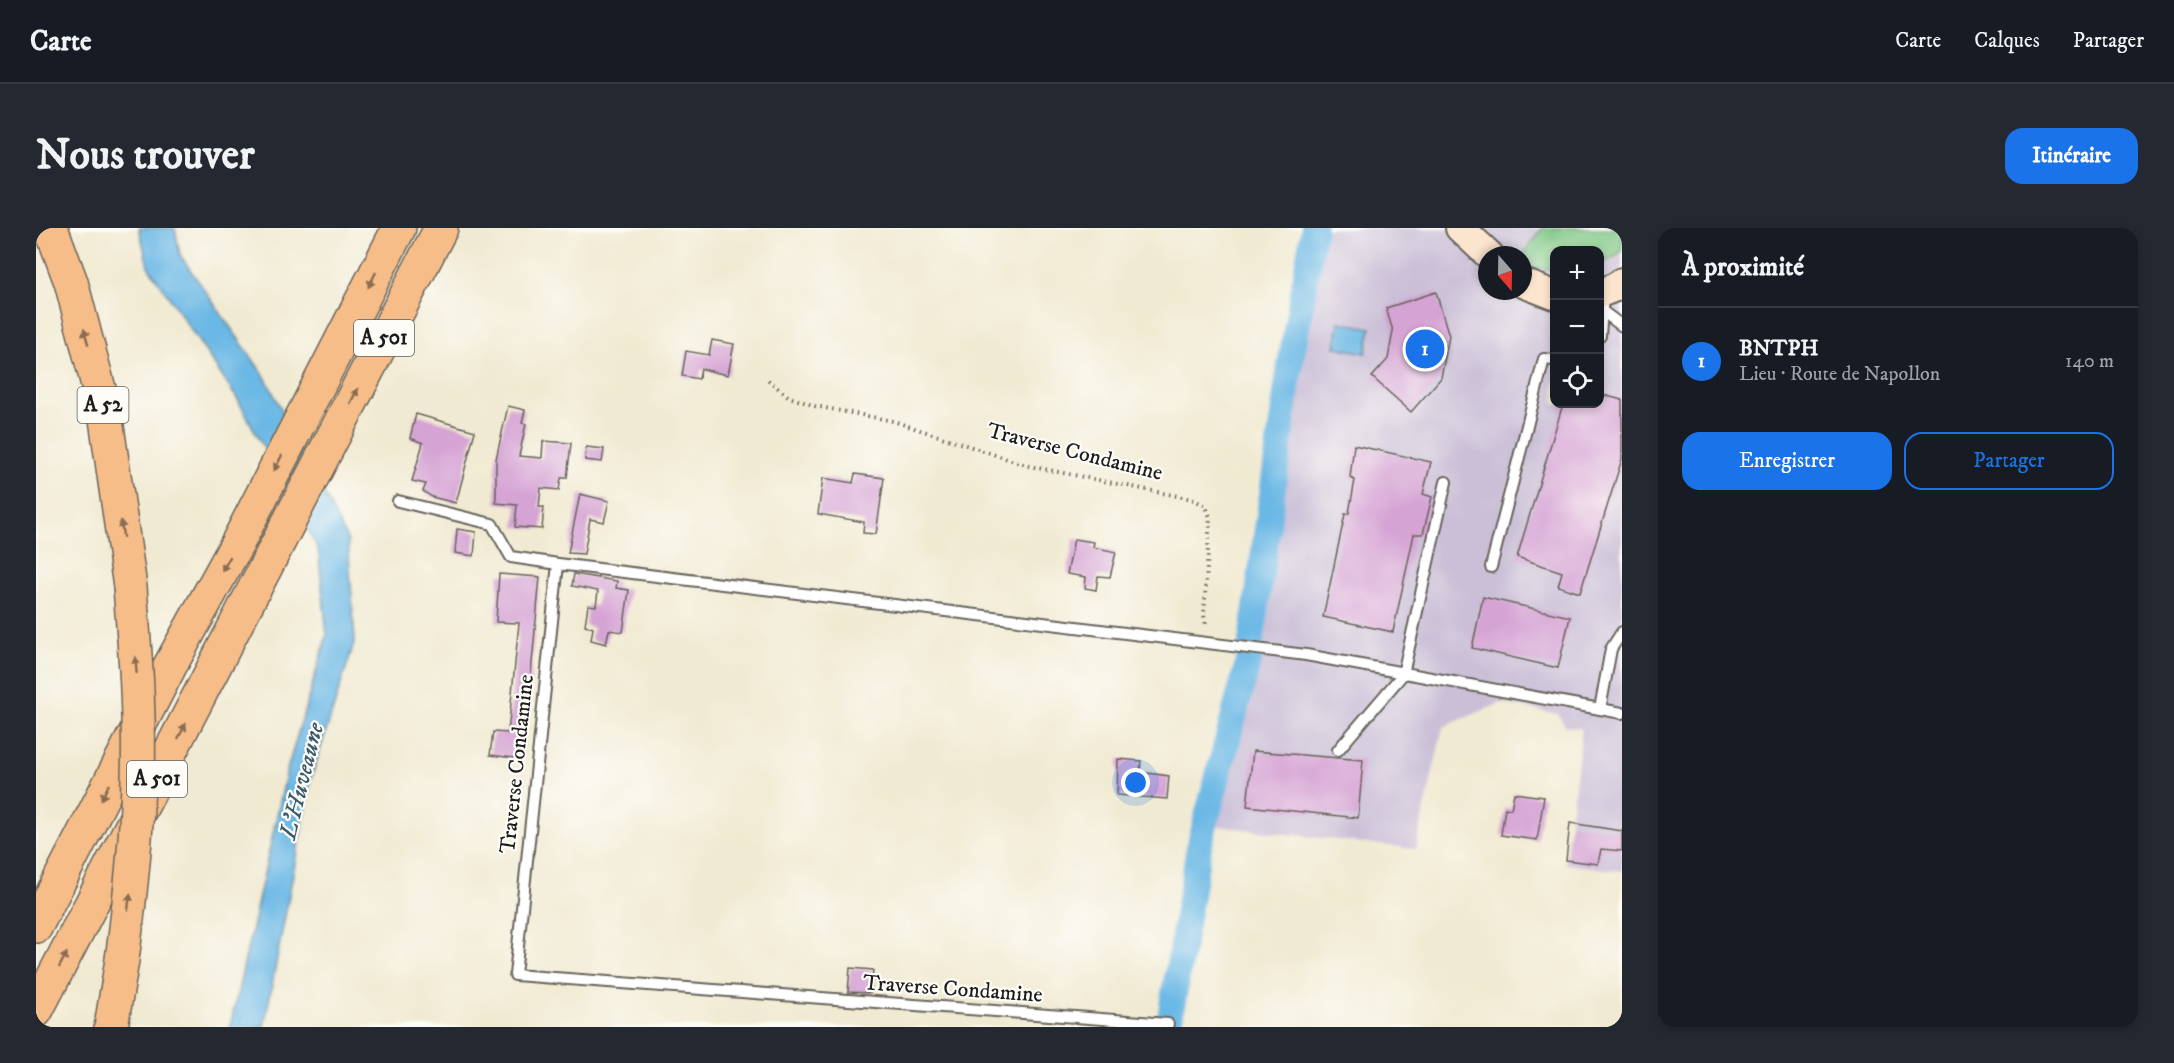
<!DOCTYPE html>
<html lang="fr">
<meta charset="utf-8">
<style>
body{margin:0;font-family:"IM FELL DW Pica",serif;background:#242831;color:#f1f3f6}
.controls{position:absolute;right:18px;top:18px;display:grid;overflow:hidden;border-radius:12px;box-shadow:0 3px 9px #0003}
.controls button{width:54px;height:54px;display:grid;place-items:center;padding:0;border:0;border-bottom:2px solid #363941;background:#171b24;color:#f1f3f6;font:30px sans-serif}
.compass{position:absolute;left:1442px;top:18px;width:54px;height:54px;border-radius:50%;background:#171b24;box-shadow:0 3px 9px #0003;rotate:160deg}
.you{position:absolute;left:1100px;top:555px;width:21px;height:21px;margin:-15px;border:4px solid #fff;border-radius:50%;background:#1a73e8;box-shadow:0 0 0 9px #1a73e833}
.badge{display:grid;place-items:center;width:39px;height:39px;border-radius:50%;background:#1a73e8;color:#fff;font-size:20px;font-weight:700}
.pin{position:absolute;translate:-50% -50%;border:3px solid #fff;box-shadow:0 2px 6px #0006}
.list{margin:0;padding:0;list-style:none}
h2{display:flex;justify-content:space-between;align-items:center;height:78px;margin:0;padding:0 24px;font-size:26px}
h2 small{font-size:20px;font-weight:400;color:#9ea1a6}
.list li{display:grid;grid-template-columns:39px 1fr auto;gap:18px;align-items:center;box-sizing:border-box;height:108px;padding:0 24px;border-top:2px solid #363941}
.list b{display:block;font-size:22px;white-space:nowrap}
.list p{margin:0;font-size:20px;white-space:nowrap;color:#9ea1a6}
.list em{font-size:20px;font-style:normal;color:#9ea1a6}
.actions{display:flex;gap:12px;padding:18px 24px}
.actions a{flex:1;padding:14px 0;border:2px solid #1a73e8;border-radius:18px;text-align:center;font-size:21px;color:#1a73e8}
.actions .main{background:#1a73e8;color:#fff}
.icon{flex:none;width:33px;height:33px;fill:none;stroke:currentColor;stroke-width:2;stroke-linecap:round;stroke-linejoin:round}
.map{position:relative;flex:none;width:1586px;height:799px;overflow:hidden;border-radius:18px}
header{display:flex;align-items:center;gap:36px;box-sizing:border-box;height:84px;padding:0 30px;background:#171b24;border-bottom:2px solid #363941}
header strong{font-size:28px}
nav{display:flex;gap:33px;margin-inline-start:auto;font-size:21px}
.intro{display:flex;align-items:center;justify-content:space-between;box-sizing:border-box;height:144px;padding:0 36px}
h1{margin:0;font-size:42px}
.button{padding:15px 27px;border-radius:18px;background:#1a73e8;color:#fff;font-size:21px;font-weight:700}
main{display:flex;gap:36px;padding:0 36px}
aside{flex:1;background:#171b24;border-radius:18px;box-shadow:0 3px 9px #0003}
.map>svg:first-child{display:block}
.industrial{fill:#cabfd7;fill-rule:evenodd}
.green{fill:#7dc683;stroke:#4c7150;stroke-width:1.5}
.water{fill:#6bb8e5;stroke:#446a80;stroke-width:1.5}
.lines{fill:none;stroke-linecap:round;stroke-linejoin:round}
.canal{stroke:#6bb8e5;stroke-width:26}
.building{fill:#d5a3d4}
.lane-casing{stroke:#67645c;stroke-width:14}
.secondary-casing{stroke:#67645c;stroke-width:32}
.highway-casing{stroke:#67645c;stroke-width:36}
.path{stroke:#67645c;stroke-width:4;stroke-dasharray:1.5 4.5;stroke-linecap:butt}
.lane{stroke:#fff;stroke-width:10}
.secondary{stroke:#fce5cf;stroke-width:28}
.highway{stroke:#f7bd88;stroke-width:33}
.highway-bridge-casing{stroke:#67645c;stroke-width:36;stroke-linecap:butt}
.highway-bridge{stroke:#f7bd88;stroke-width:33}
.oneway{fill:#8a6c52}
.labels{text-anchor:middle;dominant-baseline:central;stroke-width:4.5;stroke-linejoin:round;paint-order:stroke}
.shield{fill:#fdfcf7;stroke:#605f5e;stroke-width:1.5}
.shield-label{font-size:21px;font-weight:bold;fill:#1c1c1c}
.street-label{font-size:22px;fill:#1c1c1c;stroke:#fdfcf7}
.water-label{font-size:24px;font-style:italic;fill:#3c5a6c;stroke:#fdfcf7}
</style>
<header>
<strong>Carte</strong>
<nav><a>Carte</a><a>Calques</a><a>Partager</a></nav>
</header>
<div class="intro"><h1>Nous trouver</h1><a class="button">Itinéraire</a></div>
<main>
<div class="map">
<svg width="1586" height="799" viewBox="0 0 1586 799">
<rect width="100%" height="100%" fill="#fdfcf7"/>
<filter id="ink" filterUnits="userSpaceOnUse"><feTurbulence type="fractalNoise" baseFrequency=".0167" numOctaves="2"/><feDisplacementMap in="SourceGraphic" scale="12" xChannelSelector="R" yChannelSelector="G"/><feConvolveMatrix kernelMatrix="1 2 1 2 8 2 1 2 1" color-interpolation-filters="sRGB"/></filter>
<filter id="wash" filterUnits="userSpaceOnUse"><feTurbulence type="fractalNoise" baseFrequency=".008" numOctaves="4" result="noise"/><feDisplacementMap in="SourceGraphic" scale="24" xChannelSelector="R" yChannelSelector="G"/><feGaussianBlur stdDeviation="1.35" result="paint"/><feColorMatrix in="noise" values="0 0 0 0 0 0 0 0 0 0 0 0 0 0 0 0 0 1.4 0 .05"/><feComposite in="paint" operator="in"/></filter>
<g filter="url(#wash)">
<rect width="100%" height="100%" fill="#f1ead2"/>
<!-- industrial -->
<path class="industrial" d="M 1286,0 L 1586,0 L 1586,643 L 1529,636 L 1546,501 L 1529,498 L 1522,486 L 1465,475 L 1407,499 L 1380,621 L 1180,598 L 1222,430 L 1254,164 ZM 1518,22 L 1564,22 L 1564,176 L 1518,176 ZM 1451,27 L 1487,27 L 1487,63 L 1451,63 Z"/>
<!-- green -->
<path class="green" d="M 1507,0 L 1586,0 L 1586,23 L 1579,29 L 1564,37 L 1564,22 L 1518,22 L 1518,41 L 1497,40 L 1487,26 Z"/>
<!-- water -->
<g class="water">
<path d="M 103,0 L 139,0 L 144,27 L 229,149 L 312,313 L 319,412 L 275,551 L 228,799 L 194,799 L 251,542 L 291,407 L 282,321 L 202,172 L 112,38 Z"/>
<path d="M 1303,94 L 1335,100 L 1330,125 L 1299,119 Z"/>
</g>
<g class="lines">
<!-- canal -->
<g class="canal">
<path d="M 1215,415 L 1255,131 L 1278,0"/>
<path d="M 1134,790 L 1163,619 L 1214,427"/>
</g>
</g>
<g id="blocks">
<!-- building -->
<g class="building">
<path d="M 1400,64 L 1413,108 L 1405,150 L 1375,184 L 1336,149 L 1352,131 L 1357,103 L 1350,80 Z"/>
<path d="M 676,112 L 698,116 L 692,147 L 665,141 L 663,151 L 646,148 L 650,123 L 673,127 Z"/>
<path d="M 1564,166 L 1586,172 L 1586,231 L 1544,365 L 1522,358 L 1526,344 L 1481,329 L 1527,176 L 1564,176 Z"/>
<path d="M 472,178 L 489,182 L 486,195 L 490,196 L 483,228 L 506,230 L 507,213 L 535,215 L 531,250 L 525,250 L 523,262 L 505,260 L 503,279 L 508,279 L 506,301 L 479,299 L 481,277 L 460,275 L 460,231 Z"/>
<path d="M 380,186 L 439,203 L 420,275 L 396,269 L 387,263 L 390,256 L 376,253 L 387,215 L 374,210 Z"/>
<path d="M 1318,217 L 1395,234 L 1387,266 L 1396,269 L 1387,306 L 1378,306 L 1357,404 L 1287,389 L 1309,286 L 1313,285 L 1319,252 L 1314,250 Z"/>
<path d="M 550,219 L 568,221 L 566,234 L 549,232 Z"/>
<path d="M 819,246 L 848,250 L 840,306 L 827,305 L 828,294 L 782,286 L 787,250 L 817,255 Z"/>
<path d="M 544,266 L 573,273 L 568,294 L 554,291 L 548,326 L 532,325 Z"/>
<path d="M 421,301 L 440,304 L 438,328 L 419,325 Z"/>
<path d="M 1038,311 L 1058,314 L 1057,319 L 1080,324 L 1074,349 L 1062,348 L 1060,362 L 1049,360 L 1050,349 L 1031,346 Z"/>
<path d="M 463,346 L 504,349 L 487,531 L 454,527 L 457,504 L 472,505 L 483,395 L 460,394 Z"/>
<path d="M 538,346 L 581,353 L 580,360 L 593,362 L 587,404 L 573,402 L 570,416 L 555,412 L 557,400 L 549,397 L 552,377 L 560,378 L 562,363 L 536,358 Z"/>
<path d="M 1447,369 L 1534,389 L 1522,440 L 1436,420 Z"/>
<path d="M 1217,523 L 1327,532 L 1322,590 L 1211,578 Z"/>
<path d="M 1082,531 L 1105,533 L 1104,544 L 1133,548 L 1131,571 L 1081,567 Z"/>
<path d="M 1478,565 L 1508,569 L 1501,612 L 1465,607 L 1469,580 L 1475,581 Z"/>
<path d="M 1534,595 L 1586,603 L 1586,623 L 1565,621 L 1562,636 L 1530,632 Z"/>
<path d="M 814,740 L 837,742 L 835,765 L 812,764 Z"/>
</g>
</g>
</g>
<g filter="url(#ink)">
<use href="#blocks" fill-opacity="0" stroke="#67645c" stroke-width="1.5"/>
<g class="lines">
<!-- lane casing -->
<g class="lane-casing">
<g id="lane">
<path d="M 1566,83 L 1586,98"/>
<path d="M 1564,108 L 1567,67"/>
<path d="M 362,273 L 456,296 L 475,329 L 522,336 L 1270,427 L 1586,485"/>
<path d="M 522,336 L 479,747 L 1132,796"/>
<path d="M 1455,339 L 1508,131 L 1518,132"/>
<path d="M 1564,481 L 1575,421 L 1586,404"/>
<path d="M 1302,522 L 1367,446 L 1410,254"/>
</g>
</g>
<!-- secondary casing -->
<g class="secondary-casing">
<g id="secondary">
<path d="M 1424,0 L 1453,27"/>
<path d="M 1487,55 L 1518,67"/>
<path d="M 1564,65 L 1582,58 L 1586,54"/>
</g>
</g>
<!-- highway casing -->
<g class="highway-casing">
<g id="highway">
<path d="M 15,0 L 35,54 L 69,184 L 94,359"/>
<path d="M 0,698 L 135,436 L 201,316 L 363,0"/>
<path d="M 0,783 L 405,0"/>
<path d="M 75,799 L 86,732"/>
</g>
</g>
<!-- path -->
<path class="path" d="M 732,152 L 753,169 L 779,178 L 857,193 L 993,238 L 1156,271 L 1170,278 L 1174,289 L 1168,387 L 1170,397"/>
<!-- lane -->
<use href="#lane" class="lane"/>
<!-- secondary -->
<use href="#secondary" class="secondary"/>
<!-- highway -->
<use href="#highway" class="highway"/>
<!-- highway-bridge casing -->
<g class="highway-bridge-casing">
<path id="highway-bridge" d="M 86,732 C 94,671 101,611 102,550 C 104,486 99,422 94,359"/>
</g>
<!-- highway-bridge -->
<use href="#highway-bridge" class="highway-bridge"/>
</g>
<!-- one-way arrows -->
<defs><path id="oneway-solid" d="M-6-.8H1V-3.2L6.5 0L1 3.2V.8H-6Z" transform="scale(1.5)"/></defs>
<g class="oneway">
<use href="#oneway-solid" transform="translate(336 52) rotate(117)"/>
<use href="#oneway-solid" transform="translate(50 109) rotate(-105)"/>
<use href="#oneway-solid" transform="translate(318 168) rotate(-63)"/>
<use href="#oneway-solid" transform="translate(242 235) rotate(117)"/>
<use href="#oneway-solid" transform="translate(86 301) rotate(-98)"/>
<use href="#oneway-solid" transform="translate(190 336) rotate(119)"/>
<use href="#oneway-solid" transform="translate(100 437) rotate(-94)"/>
<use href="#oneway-solid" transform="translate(146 503) rotate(-63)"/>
<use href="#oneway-solid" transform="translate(69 564) rotate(117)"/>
<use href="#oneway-solid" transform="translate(93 674) rotate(-83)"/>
<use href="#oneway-solid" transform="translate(27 732) rotate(-62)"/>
</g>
</g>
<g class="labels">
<!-- shield labels -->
<g class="shield">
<rect x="318" y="92" width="60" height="36" rx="4.5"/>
<rect x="41.5" y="159" width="51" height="36" rx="4.5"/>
<rect x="91" y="533" width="60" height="36" rx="4.5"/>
</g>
<g class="shield-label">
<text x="348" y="110">A 501</text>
<text x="67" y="177">A 52</text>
<text x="121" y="551">A 501</text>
</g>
<!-- street labels -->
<g class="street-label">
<text transform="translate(1039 224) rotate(14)">Traverse Condamine</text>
<text transform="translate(481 536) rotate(-84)">Traverse Condamine</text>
<text transform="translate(917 761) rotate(4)">Traverse Condamine</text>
</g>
<!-- water labels -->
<g class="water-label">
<text transform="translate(266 553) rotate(-76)">L'Huveaune</text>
</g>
</g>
</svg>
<div class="controls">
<button>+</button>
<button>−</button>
<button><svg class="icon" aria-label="locate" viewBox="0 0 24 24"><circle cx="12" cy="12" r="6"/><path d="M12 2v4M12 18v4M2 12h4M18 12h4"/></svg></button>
</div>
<svg class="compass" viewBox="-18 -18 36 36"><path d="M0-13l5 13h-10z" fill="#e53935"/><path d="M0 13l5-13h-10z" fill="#9ea1a6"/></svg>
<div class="you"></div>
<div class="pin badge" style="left:1389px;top:121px">1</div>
</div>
<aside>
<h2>À proximité<small></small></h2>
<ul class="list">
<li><span class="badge">1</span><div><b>BNTPH</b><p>Lieu · Route de Napollon</p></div><em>140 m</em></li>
</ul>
<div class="actions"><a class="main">Enregistrer</a><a>Partager</a></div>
</aside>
</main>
